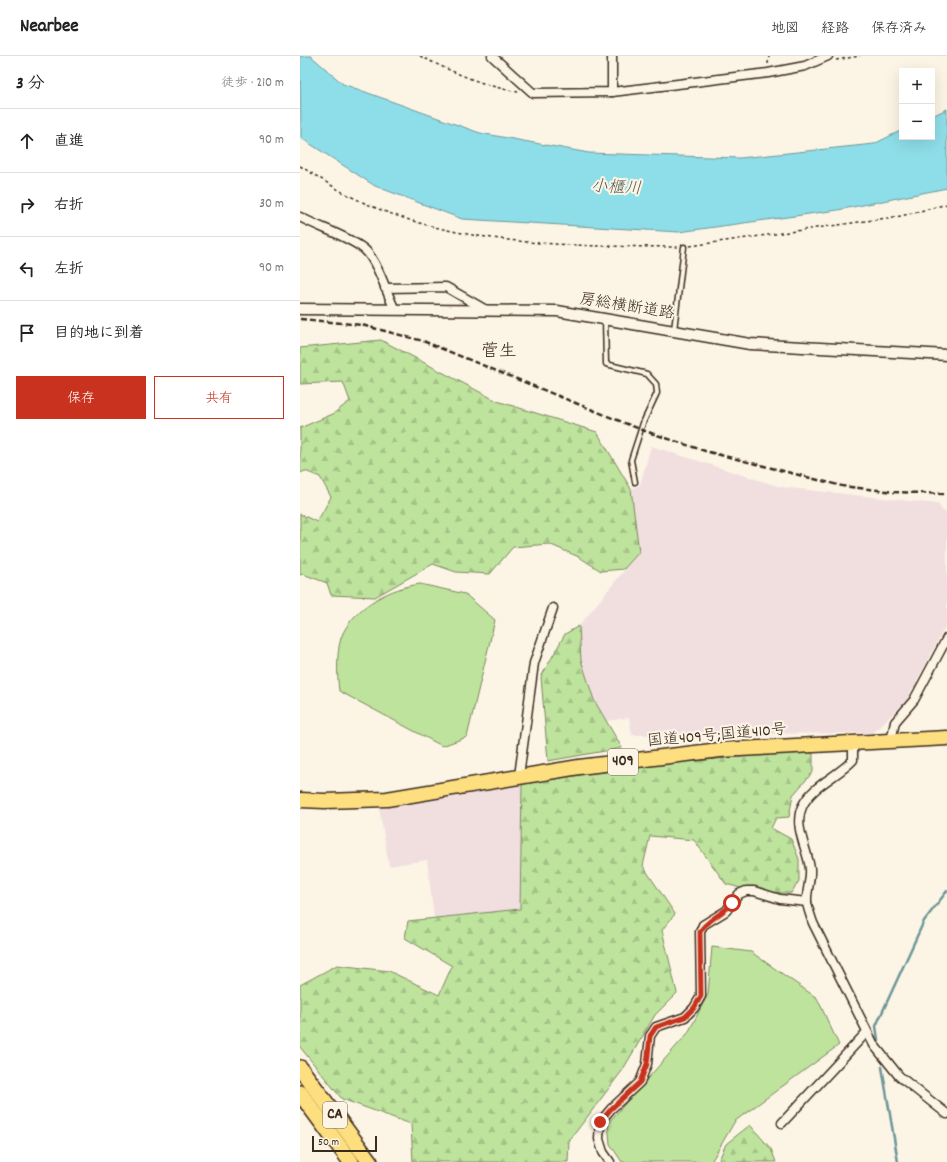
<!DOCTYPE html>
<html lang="ja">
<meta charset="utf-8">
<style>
body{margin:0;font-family:Dekko,"Klee One",sans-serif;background:#f6f6f6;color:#222}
.controls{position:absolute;right:12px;top:12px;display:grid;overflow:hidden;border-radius:0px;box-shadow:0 4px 16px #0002}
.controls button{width:36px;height:36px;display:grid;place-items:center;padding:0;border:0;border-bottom:1px solid #e0e0e0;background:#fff;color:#222;font:20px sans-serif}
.scale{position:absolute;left:12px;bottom:10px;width:65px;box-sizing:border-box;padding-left:4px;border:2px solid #3b2a1e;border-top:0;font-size:11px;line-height:14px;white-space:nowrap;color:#3b2a1e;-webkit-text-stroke:3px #fcf5e5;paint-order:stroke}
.stop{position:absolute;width:12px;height:12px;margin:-9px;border:3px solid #c8321e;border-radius:50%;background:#fff}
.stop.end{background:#c8321e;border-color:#fff;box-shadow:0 1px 4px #0008}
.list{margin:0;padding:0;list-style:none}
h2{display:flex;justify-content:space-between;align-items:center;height:52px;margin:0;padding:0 16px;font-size:17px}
h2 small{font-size:13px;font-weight:400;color:#767676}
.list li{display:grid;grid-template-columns:26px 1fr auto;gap:12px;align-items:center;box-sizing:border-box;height:64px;padding:0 16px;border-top:1px solid #e0e0e0}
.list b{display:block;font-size:15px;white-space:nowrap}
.list em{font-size:13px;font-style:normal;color:#767676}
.actions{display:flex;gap:8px;padding:12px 16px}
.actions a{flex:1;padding:9px 0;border:1px solid #c8321e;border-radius:0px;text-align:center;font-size:14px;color:#c8321e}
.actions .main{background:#c8321e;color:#fff}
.icon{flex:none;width:22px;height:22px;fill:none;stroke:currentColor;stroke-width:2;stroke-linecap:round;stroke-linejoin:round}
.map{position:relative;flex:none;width:647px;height:1106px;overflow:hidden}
header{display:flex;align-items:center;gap:24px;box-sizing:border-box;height:56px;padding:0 20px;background:#fff;border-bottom:1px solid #e0e0e0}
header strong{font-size:19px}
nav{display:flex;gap:22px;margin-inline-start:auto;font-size:14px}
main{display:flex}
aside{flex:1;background:#fff}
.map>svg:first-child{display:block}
.built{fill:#f1dfe0}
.grass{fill:#bee39d;stroke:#7c865e}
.forest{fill:url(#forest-firs);stroke:#7c865e}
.water{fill:#8edee9;stroke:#6d9698}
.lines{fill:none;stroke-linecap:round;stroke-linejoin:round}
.stream{stroke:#6d9698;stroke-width:2.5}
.service-casing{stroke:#3b2a1e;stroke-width:7}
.minor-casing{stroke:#3b2a1e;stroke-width:11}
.tertiary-casing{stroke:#3b2a1e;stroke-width:13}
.trunk-casing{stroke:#3b2a1e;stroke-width:17}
.motorway-casing{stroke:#3b2a1e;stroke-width:18}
.path{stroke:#3b2a1e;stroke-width:1.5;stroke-dasharray:3 3;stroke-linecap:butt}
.service{stroke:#fcf5e5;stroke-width:4}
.minor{stroke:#fcf5e5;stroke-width:8}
.tertiary{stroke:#fcf5e5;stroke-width:10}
.trunk{stroke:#fedf80;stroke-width:14}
.motorway{stroke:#fedf80;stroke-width:15}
.rail{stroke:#3b2a1e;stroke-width:2.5;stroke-dasharray:6 3;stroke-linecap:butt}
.route{stroke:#c8321e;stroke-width:5}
.labels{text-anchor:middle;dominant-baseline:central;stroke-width:4;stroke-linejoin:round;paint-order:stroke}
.shield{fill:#fcf5e5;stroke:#75675a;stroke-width:1}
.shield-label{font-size:15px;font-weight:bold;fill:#3b2a1e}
.street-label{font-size:16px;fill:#3b2a1e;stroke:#fcf5e5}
.water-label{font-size:17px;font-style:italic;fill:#505751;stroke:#fcf5e5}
.quarter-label{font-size:18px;fill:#3b2a1e;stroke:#fcf5e5}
</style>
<header>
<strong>Nearbee</strong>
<nav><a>地図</a><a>経路</a><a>保存済み</a></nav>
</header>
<main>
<aside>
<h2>3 分<small>徒歩 · 210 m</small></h2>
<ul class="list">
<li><svg class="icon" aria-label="ahead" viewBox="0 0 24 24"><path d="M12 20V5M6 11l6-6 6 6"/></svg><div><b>直進</b></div><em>90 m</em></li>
<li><svg class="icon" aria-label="right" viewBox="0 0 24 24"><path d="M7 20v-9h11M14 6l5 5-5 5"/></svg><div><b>右折</b></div><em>30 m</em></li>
<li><svg class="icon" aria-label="left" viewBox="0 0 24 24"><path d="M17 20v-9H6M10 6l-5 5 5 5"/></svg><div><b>左折</b></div><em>90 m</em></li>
<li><svg class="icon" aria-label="arrive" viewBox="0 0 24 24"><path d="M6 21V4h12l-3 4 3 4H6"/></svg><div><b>目的地に到着</b></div></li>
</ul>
<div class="actions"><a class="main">保存</a><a>共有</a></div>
</aside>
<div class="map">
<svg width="647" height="1106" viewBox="0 0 647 1106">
<defs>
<pattern id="forest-firs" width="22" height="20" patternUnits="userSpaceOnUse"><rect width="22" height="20" fill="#bee39d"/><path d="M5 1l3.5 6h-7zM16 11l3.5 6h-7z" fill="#a4c387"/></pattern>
</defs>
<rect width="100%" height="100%" fill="#fcf5e5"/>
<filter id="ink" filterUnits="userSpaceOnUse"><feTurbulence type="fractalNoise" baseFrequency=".025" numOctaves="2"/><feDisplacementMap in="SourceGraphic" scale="8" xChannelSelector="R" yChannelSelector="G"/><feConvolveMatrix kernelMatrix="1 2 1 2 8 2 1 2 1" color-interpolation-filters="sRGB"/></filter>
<g filter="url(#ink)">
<!-- built -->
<g class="built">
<path d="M 351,390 L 481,431 L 638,448 L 642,454 L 647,457 L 647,567 L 607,644 L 573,677 L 332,679 L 329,662 L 306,665 L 294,644 L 281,604 L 279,570 L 339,496 L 331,433 L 340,429 Z"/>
<path d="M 222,728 L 220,853 L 134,862 L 127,804 L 89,810 L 79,752 Z"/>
</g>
<!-- grass -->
<g class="grass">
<path d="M 120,528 L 165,538 L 195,564 L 167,681 L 142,690 L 39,635 C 37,620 36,591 43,577 C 57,549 91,532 120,528 Z"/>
<path d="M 412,891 L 451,896 L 517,942 L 539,989 L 435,1065 L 411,1106 L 322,1106 L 310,1088 L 308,1067 L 388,977 L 408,938 Z"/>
</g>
<!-- forest -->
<g class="forest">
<path d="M 81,284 L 197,345 L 297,376 L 331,433 L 339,496 L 324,513 L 301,515 L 279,501 L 249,488 L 213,491 L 190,518 L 156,516 L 133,508 L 75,541 L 31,539 L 27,527 L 3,518 L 0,519 L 0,458 L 17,466 L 31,441 L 20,421 L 5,415 L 0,417 L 0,372 L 33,358 L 50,345 L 43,326 L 0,328 L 0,292 Z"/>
<path d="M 279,570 L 281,604 L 294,644 L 322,692 L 248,705 L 241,621 L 265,578 Z"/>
<path d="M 506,695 L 513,698 L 513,716 L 493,739 L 489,761 L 476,762 L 471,772 L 491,783 L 499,803 L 499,825 L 491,837 L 477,837 L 473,841 L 426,828 L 394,784 L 350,780 L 343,810 L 375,858 L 362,874 L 377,937 L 355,959 L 322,1015 L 269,1085 L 268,1106 L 113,1106 L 111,1068 L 42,1043 L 0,991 L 0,929 L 37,909 L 89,915 L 139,939 L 152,910 L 105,882 L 108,865 L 220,853 L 222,728 L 337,710 Z"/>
<path d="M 450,1069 L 471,1093 L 476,1106 L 418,1106 L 426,1088 Z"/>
</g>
<!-- water -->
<path class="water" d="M 0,0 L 11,0 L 43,28 L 180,77 L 289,97 L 440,102 L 574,88 L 602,74 L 602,81 L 632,81 L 632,60 L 647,53 L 647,132 L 538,154 L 379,176 L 162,163 L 75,130 L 1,82 Z"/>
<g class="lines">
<!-- stream -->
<g class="stream">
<path d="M 578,984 L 576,970 L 624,865 L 647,835"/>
<path d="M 582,1011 L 598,1106"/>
</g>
<!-- service casing -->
<g class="service-casing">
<g id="service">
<path d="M 305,263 L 306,308 L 347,318 L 356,328 L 357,337 L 343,367 L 331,404 L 335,426"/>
<path d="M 374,274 L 384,191"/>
</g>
</g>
<!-- minor casing -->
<g class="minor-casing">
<g id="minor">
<path d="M 192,0 L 233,37 L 312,36 L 468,17 L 505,10 L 528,0"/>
<path d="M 312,0 L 312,36"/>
<path d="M 0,161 C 20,172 46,179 64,193 C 77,204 87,238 95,254"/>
<path d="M 85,232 L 146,231 L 186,254"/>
<path d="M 591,685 L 595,666 L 614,644 L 647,582"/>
<path d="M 553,687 L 553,704 C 537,721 512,729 502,751 C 493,770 508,794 510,813 C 511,824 506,836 507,847 C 508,853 511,861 513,867 L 574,989 L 599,1020 L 647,1058"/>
<path d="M 219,720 L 234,607 L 253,552"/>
<path d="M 482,1067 L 566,977"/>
<path d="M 310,1106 L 303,1096 L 299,1083 L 300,1066 L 311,1053 L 340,1026 L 347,1008 L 350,980 L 356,971 L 385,961 L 394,952 L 401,940 L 400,876 L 403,869 L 426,855 L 439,838 L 446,835 L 454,835 L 480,843 L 507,846"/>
</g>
</g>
<!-- tertiary casing -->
<g class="tertiary-casing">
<path id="tertiary" d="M 0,253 L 257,255 L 450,288 L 647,299"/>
</g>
<!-- trunk casing -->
<g class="trunk-casing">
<path id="trunk" d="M 0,744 L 25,745 L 87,743 L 279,711 L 420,694 L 647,682"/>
</g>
<!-- motorway casing -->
<g class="motorway-casing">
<g id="motorway">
<path d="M 0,1012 L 70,1106"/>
<path d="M 0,1037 L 51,1106"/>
</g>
</g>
<!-- path -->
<g class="path">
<path d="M 120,0 C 150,15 185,31 219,36"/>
<path d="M 536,4 L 560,0"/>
<path d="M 468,8 L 469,0"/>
<path d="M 0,110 C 17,120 34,132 52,141 C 152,191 269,190 379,191"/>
<path d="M 390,190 L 601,160 L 647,148"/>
</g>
<!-- service -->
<use href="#service" class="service"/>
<!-- minor -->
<use href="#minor" class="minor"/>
<!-- tertiary -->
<use href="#tertiary" class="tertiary"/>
<!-- trunk -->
<use href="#trunk" class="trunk"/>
<!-- motorway -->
<use href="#motorway" class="motorway"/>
<!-- rail -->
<path class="rail" d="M 0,263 L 62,269 L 123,285 L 342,374 L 405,395 L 542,430 L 594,436 L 647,438"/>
</g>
</g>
<g class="lines" filter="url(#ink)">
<!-- route -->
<path class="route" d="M 300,1066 L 311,1053 L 340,1026 L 347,1008 L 350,980 L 356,971 L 385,961 L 394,952 L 401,940 L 400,876 C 405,865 422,859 432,847"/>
</g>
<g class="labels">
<!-- shield labels -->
<g class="shield">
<rect x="308" y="693" width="30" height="26" rx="3"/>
<rect x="23" y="1046" width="24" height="26" rx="3"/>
</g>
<g class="shield-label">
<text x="323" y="706">409</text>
<text x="35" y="1059">CA</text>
</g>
<!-- street labels -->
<g class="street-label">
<text transform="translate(327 251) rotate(9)">房総横断道路</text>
<text transform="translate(417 680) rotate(-5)">国道409号;国道410号</text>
</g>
<!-- water labels -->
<g class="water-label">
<text transform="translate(316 133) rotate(3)">小櫃川</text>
</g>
<!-- quarter labels -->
<g class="quarter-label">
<text x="199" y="296">菅生</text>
</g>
</g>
</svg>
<div class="controls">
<button>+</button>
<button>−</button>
</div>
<div class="scale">50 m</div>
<div class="stop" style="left:432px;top:847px"></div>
<div class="stop end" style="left:300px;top:1066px"></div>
</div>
</main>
